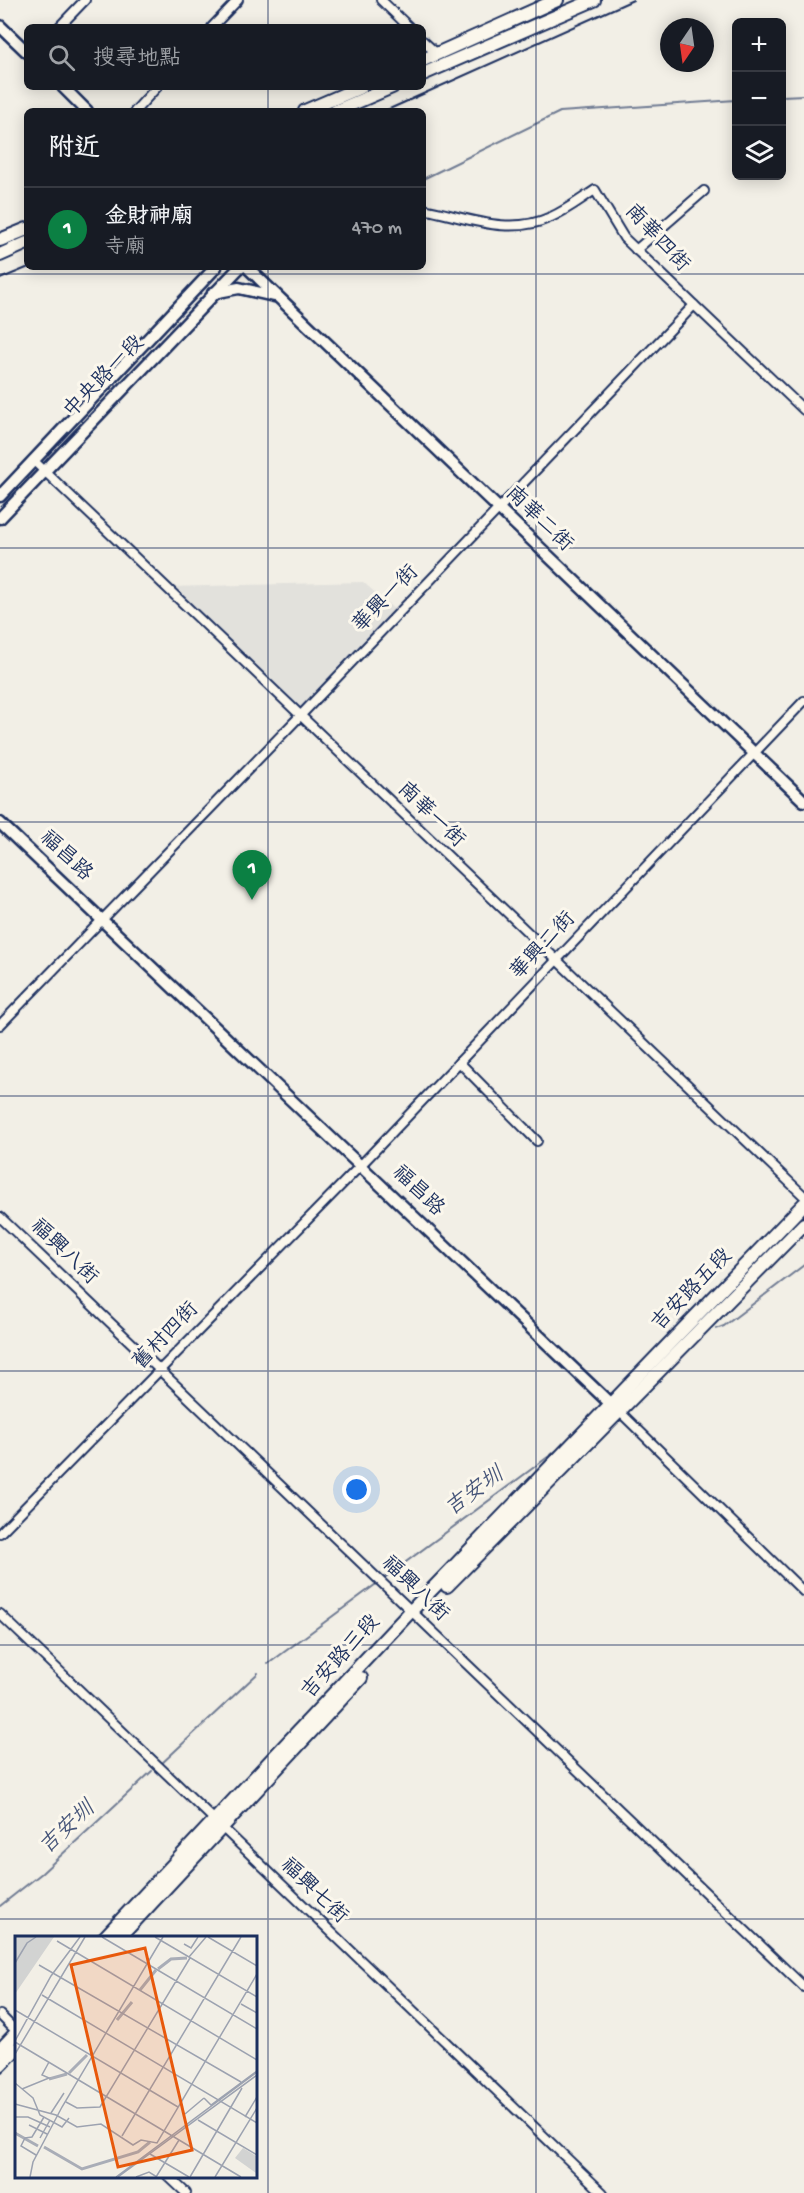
<!DOCTYPE html>
<html lang="zh-TW">
<meta charset="utf-8">
<style>
body{margin:0;font-family:"Gochi Hand","LXGW WenKai TC",sans-serif;background:#242831;color:#f1f3f6}
.controls{position:absolute;right:18px;top:18px;display:grid;overflow:hidden;border-radius:9px;box-shadow:0 3px 15px #0003}
.controls button{width:54px;height:54px;display:grid;place-items:center;padding:0;border:0;border-bottom:2px solid #363941;background:#171b24;color:#f1f3f6;font:30px sans-serif}
.compass{position:absolute;left:660px;top:18px;width:54px;height:54px;border-radius:50%;background:#171b24;box-shadow:0 3px 15px #0003;rotate:193deg}
.you{position:absolute;left:357px;top:1490px;width:21px;height:21px;margin:-15px;border:4px solid #fff;border-radius:50%;background:#1a73e8;box-shadow:0 0 0 9px #1a73e833}
.badge{display:grid;place-items:center;width:39px;height:39px;border-radius:50%;background:#0b8043;color:#fff;font-size:20px;font-weight:700}
.pin{position:absolute;translate:-50% -50px;filter:drop-shadow(0 2px 3px #0008)}
.pin::after{content:'';position:absolute;top:32px;width:21px;height:18px;background:inherit;clip-path:polygon(0 0,100% 0,50% 100%)}
.list{margin:0;padding:0;list-style:none}
h2{display:flex;justify-content:space-between;align-items:center;height:78px;margin:0;padding:0 24px;font-size:26px}
h2 small{font-size:20px;font-weight:400;color:#9ea1a6}
.list li{display:grid;grid-template-columns:39px 1fr auto;gap:18px;align-items:center;box-sizing:border-box;height:84px;padding:0 24px;border-top:2px solid #363941}
.list b{display:block;font-size:22px;white-space:nowrap}
.list p{margin:0;font-size:20px;white-space:nowrap;color:#9ea1a6}
.list em{font-size:20px;font-style:normal;color:#9ea1a6}
.icon{flex:none;width:33px;height:33px;fill:none;stroke:currentColor;stroke-width:2;stroke-linecap:round;stroke-linejoin:round}
.map{position:relative;flex:none;width:804px;height:2193px;overflow:hidden}
.search{position:absolute;background:#171b24;box-shadow:0 3px 15px #0003;left:24px;top:24px;width:402px;height:66px;display:flex;align-items:center;gap:15px;box-sizing:border-box;padding:0 21px;border-radius:9px;color:#9ea1a6;font-size:22px}
.panel{position:absolute;background:#171b24;box-shadow:0 3px 15px #0003;left:24px;top:108px;width:402px;height:162px;border-radius:9px}
.map>svg:first-child{display:block}
.built{fill:#e2e1dc}
.lines{fill:none;stroke-linecap:round;stroke-linejoin:round}
.stream{stroke:#707b93;stroke-width:2}
.minor-casing{stroke:#1b2f5e;stroke-width:12}
.tertiary-casing{stroke:#1b2f5e;stroke-width:15}
.primary-casing{stroke:#1b2f5e;stroke-width:16}
.minor{stroke:#fbf7ec;stroke-width:8}
.tertiary{stroke:#fbf7ec;stroke-width:10}
.primary{stroke:#fbf7ec;stroke-width:12}
.rail{stroke:#1b2f5e;stroke-width:2}
.grid{fill:none;stroke:#1b2f5e;stroke-width:1.5;stroke-opacity:0.55}
.labels{text-anchor:middle;dominant-baseline:central;stroke-width:6;stroke-linejoin:round;paint-order:stroke}
.street-label{font-size:21px;fill:#1b2f5e;stroke:#fbf7ec}
.water-label{font-size:22px;font-style:italic;fill:#465579;stroke:#fbf7ec}
.inset-river{fill:none;stroke:#a9adb7;stroke-width:3}
.inset-road{fill:none;stroke:#9ca2b0;stroke-width:1.5}
.view{fill:#e8590c;fill-opacity:0.15;stroke:#e8590c;stroke-width:3}
.inset-edge{fill:none;stroke:#1b2f5e;stroke-width:3}
</style>
<div class="map">
<svg width="804" height="2193" viewBox="0 0 804 2193">
<rect width="100%" height="100%" fill="#f2efe6"/>
<filter id="ink" filterUnits="userSpaceOnUse"><feTurbulence type="fractalNoise" baseFrequency=".0167" numOctaves="2"/><feDisplacementMap in="SourceGraphic" scale="12" xChannelSelector="R" yChannelSelector="G"/><feConvolveMatrix kernelMatrix="1 2 1 2 8 2 1 2 1" color-interpolation-filters="sRGB"/></filter>
<g filter="url(#ink)">
<!-- built -->
<path class="built" d="M 363,582 L 395,610 L 299,711 L 170,587 Z"/>
<g class="lines">
<!-- stream -->
<g class="stream">
<path d="M 782,96 L 804,95"/>
<path d="M 423,179 L 560,112 L 736,100"/>
<path d="M 716,1329 L 724,1326 L 804,1265"/>
<path d="M 268,1664 L 560,1448"/>
<path d="M 160,1765 L 258,1673"/>
<path d="M 0,1906 L 42,1873 L 152,1771"/>
</g>
<!-- minor casing -->
<g class="minor-casing">
<g id="minor">
<path d="M 381,0 L 409,27"/>
<path d="M 59,27 L 85,0"/>
<path d="M 212,27 L 238,0"/>
<path d="M 423,41 L 437,54"/>
<path d="M 135,111 L 157,87"/>
<path d="M 423,209 C 466,217 508,237 551,217 C 567,210 581,199 595,190 L 624,238 L 804,410"/>
<path d="M 636,250 L 704,191"/>
<path d="M 33,460 L 804,1196"/>
<path d="M 0,1025 L 300,716 L 694,305"/>
<path d="M 459,1062 L 537,1141"/>
<path d="M 0,1217 L 804,1987"/>
<path d="M 620,1412 L 804,1592"/>
<path d="M 0,1533 L 360,1166 L 804,701"/>
<path d="M 0,1614 L 603,2193"/>
<path d="M 0,2015 L 16,2031"/>
<path d="M 168,2176 L 186,2193"/>
</g>
</g>
<!-- tertiary casing -->
<g class="tertiary-casing">
<g id="tertiary">
<path d="M 0,26 L 27,52"/>
<path d="M 63,87 L 87,111"/>
<path d="M 247,267 L 804,801"/>
<path d="M 213,293 L 239,288 L 274,296"/>
<path d="M 0,496 L 216,267"/>
<path d="M 0,518 L 240,267"/>
<path d="M 0,823 L 617,1410"/>
</g>
</g>
<!-- primary casing -->
<g class="primary-casing">
<g id="primary">
<path d="M 423,60 L 557,0"/>
<path d="M 423,74 L 594,0"/>
<path d="M 305,111 L 361,87"/>
<path d="M 336,111 L 392,87"/>
<path d="M 0,240 L 27,229"/>
<path d="M 0,255 L 27,243"/>
<path d="M 447,1586 L 804,1224"/>
<path d="M 104,1938 L 411,1611 L 804,1204"/>
<path d="M 119,1938 L 361,1678"/>
<path d="M 0,2050 L 16,2033"/>
<path d="M 0,2065 L 16,2049"/>
</g>
</g>
<!-- minor -->
<use href="#minor" class="minor"/>
<!-- tertiary -->
<use href="#tertiary" class="tertiary"/>
<!-- primary -->
<use href="#primary" class="primary"/>
<!-- rail -->
<g class="rail">
<path d="M 385,111 L 633,0"/>
<path d="M 0,279 L 29,267"/>
</g>
</g>
</g>
<!-- grid -->
<path class="grid" d="M 268,0 L 268,27M 536,0 L 536,2193M 268,87 L 268,111M 268,267 L 268,2193M 0,274 L 804,274M 0,548 L 804,548M 0,822 L 804,822M 0,1096 L 804,1096M 0,1371 L 804,1371M 0,1645 L 804,1645M 0,1919 L 804,1919"/>
<g class="labels">
<!-- street labels -->
<g class="street-label">
<text transform="translate(656 239) rotate(47)">南華四街</text>
<text transform="translate(105 378) rotate(-46)">中央路一段</text>
<text transform="translate(538 520) rotate(44)">南華二街</text>
<text transform="translate(387 600) rotate(-46)">華興一街</text>
<text transform="translate(430 816) rotate(44)">南華一街</text>
<text transform="translate(65 857) rotate(43)">福昌路</text>
<text transform="translate(544 947) rotate(-47)">華興二街</text>
<text transform="translate(417 1192) rotate(44)">福昌路</text>
<text transform="translate(63 1253) rotate(44)">福興八街</text>
<text transform="translate(693 1291) rotate(-46)">吉安路五段</text>
<text transform="translate(167 1337) rotate(-46)">舊村四街</text>
<text transform="translate(414 1590) rotate(44)">福興八街</text>
<text transform="translate(342 1658) rotate(-48)">吉安路三段</text>
<text transform="translate(313 1892) rotate(44)">福興七街</text>
</g>
<!-- water labels -->
<g class="water-label">
<text transform="translate(475 1493) rotate(-36)">吉安圳</text>
<text transform="translate(68 1829) rotate(-43)">吉安圳</text>
</g>
</g>
<!-- overview -->
<g transform="translate(15 1936)">
<rect width="242" height="242" fill="#f2efe6"/>
<path d="M 0,1 L 39,1 L 0,58 ZM 228,212 L 241,220 L 241,237 L 220,222 Z" fill="#d2d3d2"/>
<path class="inset-river" d="M 143,33 L 156,23 L 172,22M 125,54 L 141,34M 102,84 L 117,66M 54,137 L 72,119M 34,143 L 52,138M 0,197 L 23,210M 29,211 L 67,233 L 123,216 L 135,206"/>
<path class="inset-road" d="M 87,1 L 242,93M 140,1 L 242,61M 193,1 L 242,30M 42,5 L 242,124M 169,8 L 176,12 L 183,1M 174,21 L 191,1M 0,27 L 12,7 L 21,1M 24,29 L 226,146M 27,59 L 242,187M 226,68 L 242,77M 0,74 L 163,171M 0,105 L 36,40 L 65,1M 0,106 L 226,241M 0,118 L 70,1M 0,147 L 18,162 L 25,179 L 47,191 L 54,182M 7,153 L 34,142 L 27,139 L 34,126M 189,162 L 196,169 L 242,135M 51,166 L 62,172 L 85,171 L 175,22M 0,168 L 41,179 L 62,191 L 86,188 L 118,209 L 126,204 L 142,207 L 242,38M 36,177 L 49,157M 170,178 L 189,162M 0,181 L 13,181 L 35,191M 230,181 L 242,161M 183,184 L 242,219M 14,189 L 32,198M 107,200 L 226,1M 25,202 L 35,184M 135,218 L 174,241M 21,219 L 6,210 L 10,202 L 17,201 L 29,181M 15,241 L 18,226 L 47,171 L 148,1M 101,241 L 242,136M 103,241 L 242,139M 121,241 L 134,236 L 142,241M 141,241 L 164,204M 175,241 L 227,152M 200,241 L 242,172"/>
<path class="view" d="M 130,12 L 177,214 L 103,231 L 56,29 Z"/>
<rect width="242" height="242" class="inset-edge"/>
</g>
</svg>
<div class="controls">
<button>+</button>
<button>−</button>
<button><svg class="icon" aria-label="layers" viewBox="0 0 24 24"><path d="M12 4l9 5-9 5-9-5zM3 14l9 5 9-5"/></svg></button>
</div>
<svg class="compass" viewBox="-18 -18 36 36"><path d="M0-13l5 13h-10z" fill="#e53935"/><path d="M0 13l5-13h-10z" fill="#9ea1a6"/></svg>
<div class="you"></div>
<div class="pin badge" style="left:252px;top:900px">1</div>
<div class="search"><svg class="icon" aria-label="search" viewBox="0 0 24 24"><circle cx="10" cy="10" r="6"/><path d="M15 15l6 6"/></svg>搜尋地點</div>
<section class="panel">
<h2>附近<small></small></h2>
<ul class="list">
<li><span class="badge">1</span><div><b>金財神廟</b><p>寺廟</p></div><em>470 m</em></li>
</ul>
</section>
</div>
